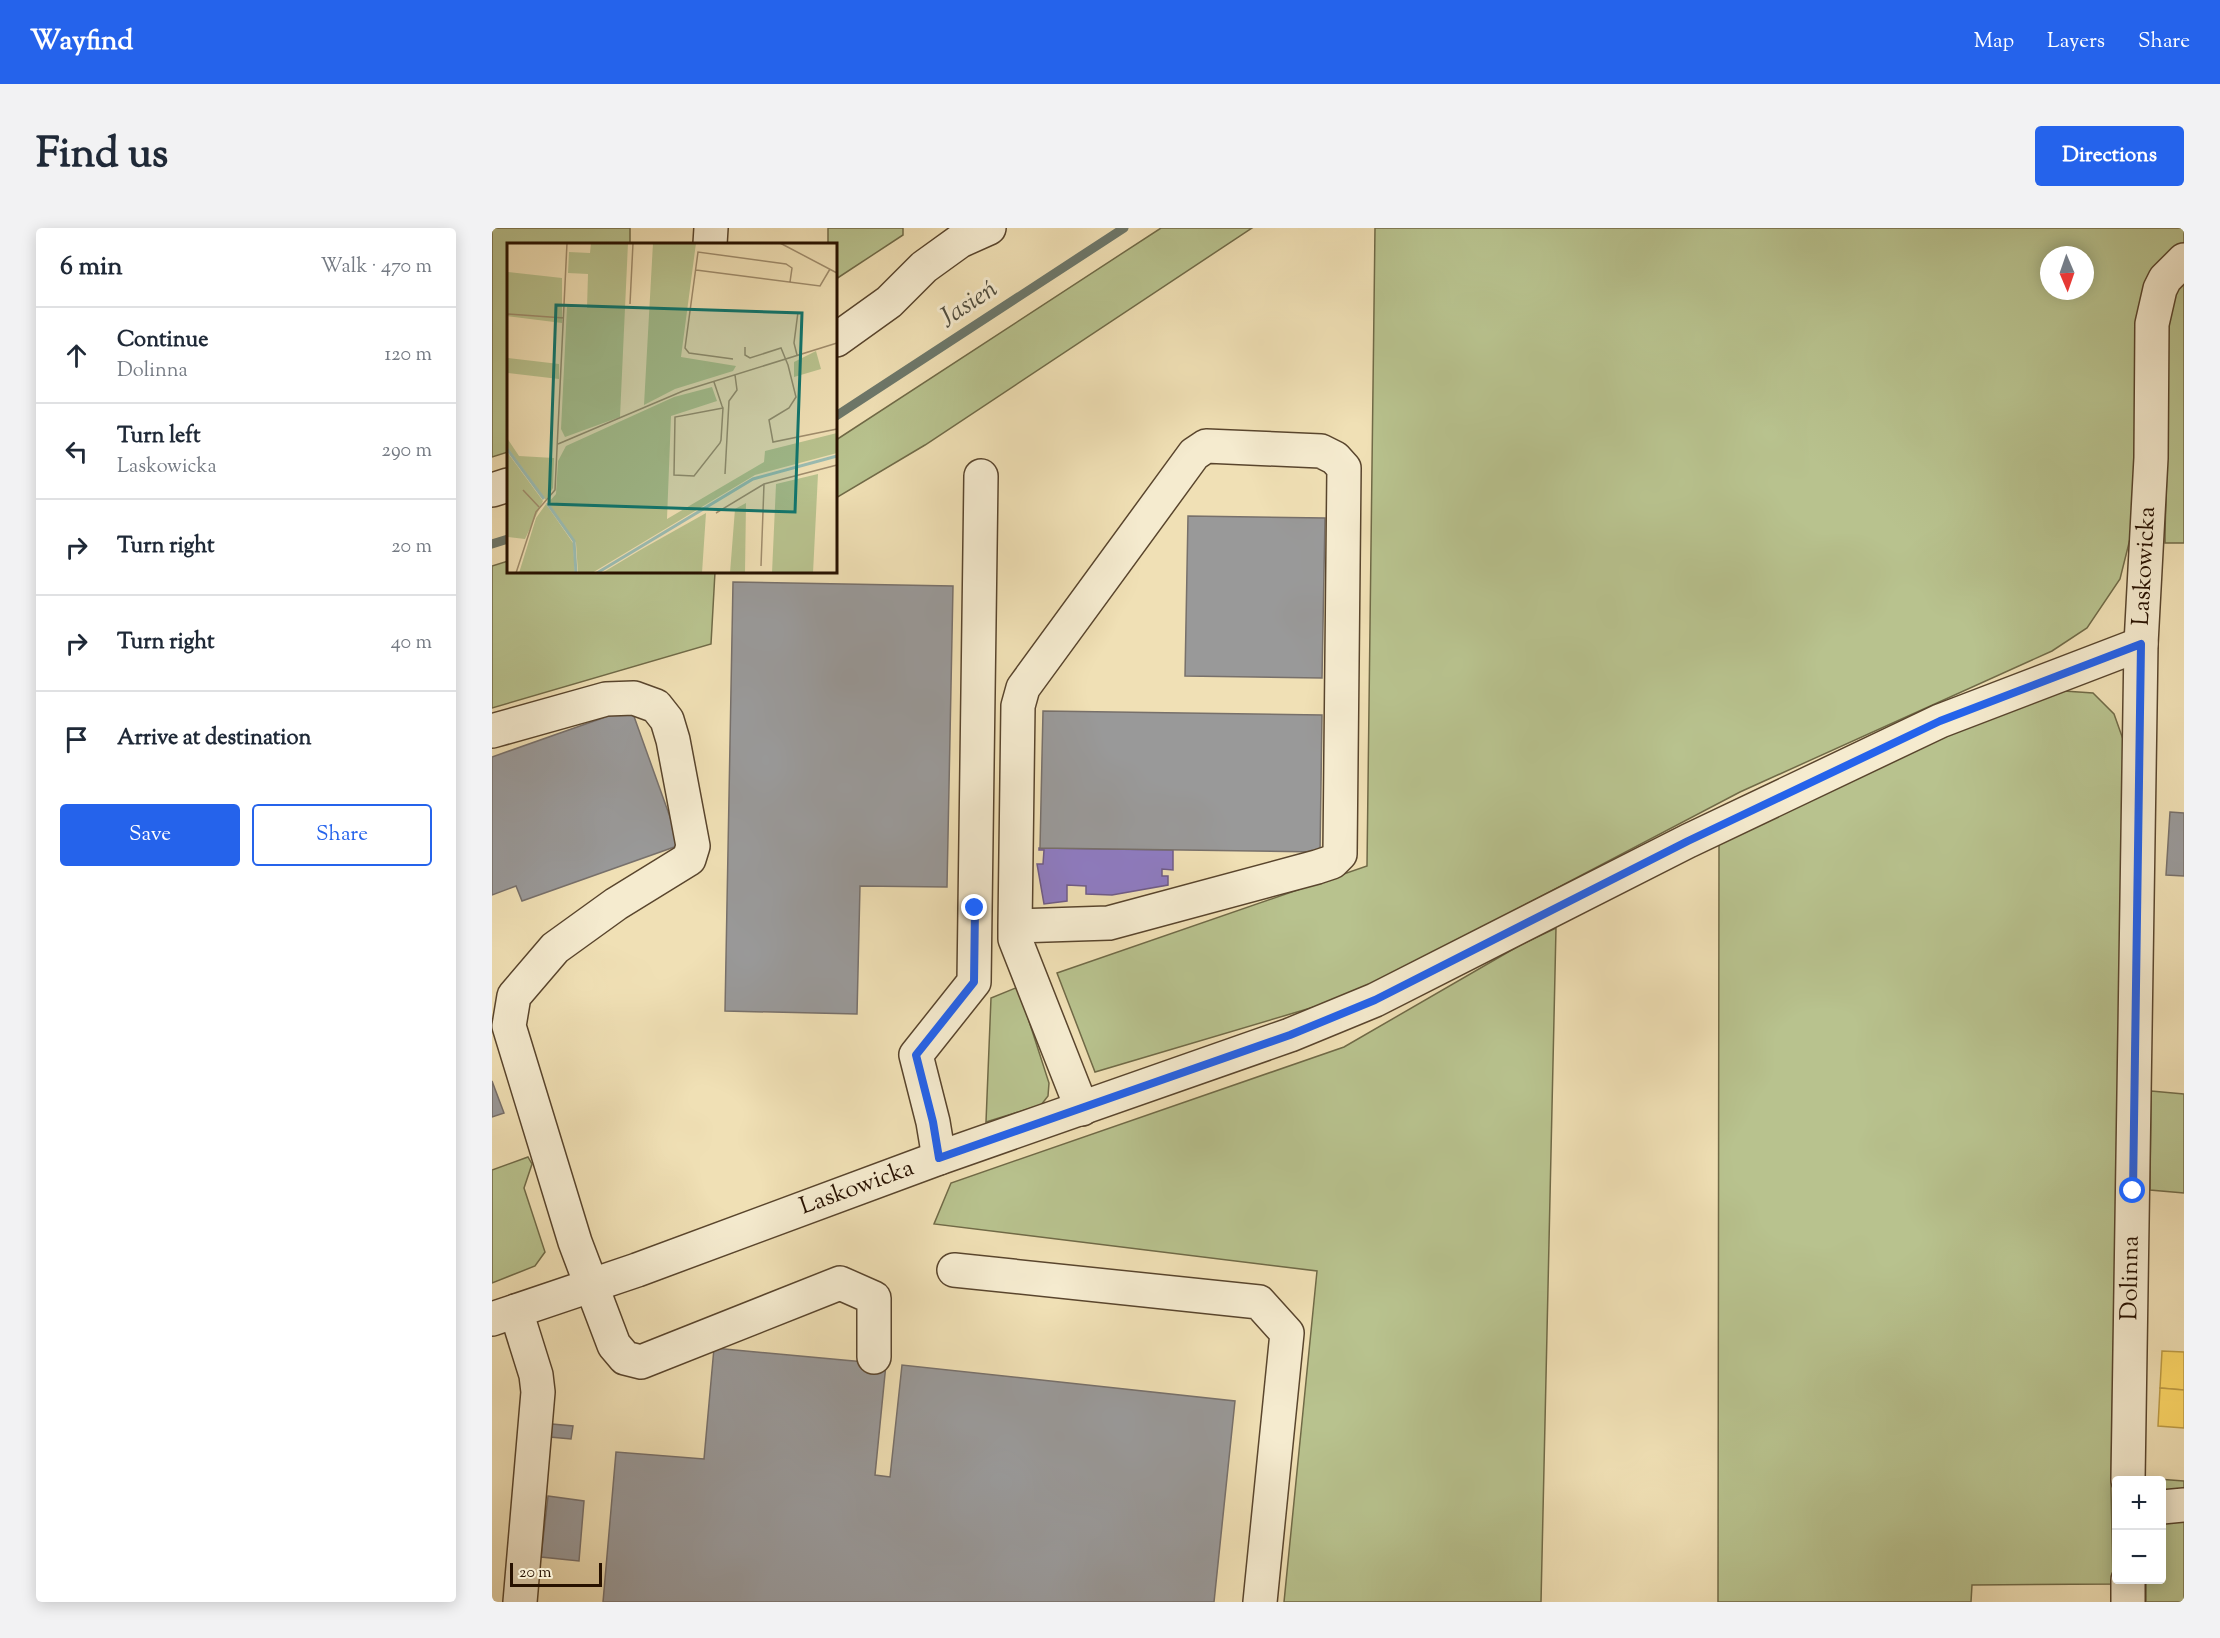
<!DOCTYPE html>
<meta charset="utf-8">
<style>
body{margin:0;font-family:"Sorts Mill Goudy",serif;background:#f2f2f3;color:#1f2937}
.controls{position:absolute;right:18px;bottom:18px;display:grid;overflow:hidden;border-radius:6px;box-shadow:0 3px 15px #0003}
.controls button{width:54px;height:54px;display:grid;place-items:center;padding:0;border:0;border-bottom:2px solid #e0e1e3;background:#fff;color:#1f2937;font:30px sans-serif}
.compass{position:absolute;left:1548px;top:18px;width:54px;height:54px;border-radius:50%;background:#fff;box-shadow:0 3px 15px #0003;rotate:178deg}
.scale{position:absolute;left:18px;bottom:15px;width:92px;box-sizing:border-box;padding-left:6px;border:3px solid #271100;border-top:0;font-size:16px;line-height:21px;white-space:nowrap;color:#271100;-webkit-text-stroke:4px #f5ebcf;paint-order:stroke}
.stop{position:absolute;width:18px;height:18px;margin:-14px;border:4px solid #2563eb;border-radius:50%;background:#fff}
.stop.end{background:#2563eb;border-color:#fff;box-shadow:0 2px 6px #0008}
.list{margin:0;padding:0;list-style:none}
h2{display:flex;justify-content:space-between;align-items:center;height:78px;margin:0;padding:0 24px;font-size:26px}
h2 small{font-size:20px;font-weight:400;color:#747a83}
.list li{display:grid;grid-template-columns:39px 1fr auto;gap:18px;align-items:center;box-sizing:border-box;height:96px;padding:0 24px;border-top:2px solid #e0e1e3}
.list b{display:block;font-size:22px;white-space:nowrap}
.list p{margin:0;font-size:20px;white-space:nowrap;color:#747a83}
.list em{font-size:20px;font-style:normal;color:#747a83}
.actions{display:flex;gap:12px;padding:18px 24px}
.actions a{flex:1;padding:14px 0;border:2px solid #2563eb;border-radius:6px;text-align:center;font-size:21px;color:#2563eb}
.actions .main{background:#2563eb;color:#fff}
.icon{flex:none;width:33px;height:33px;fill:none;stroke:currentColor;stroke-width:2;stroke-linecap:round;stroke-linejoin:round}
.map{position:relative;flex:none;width:1692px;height:1374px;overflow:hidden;border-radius:6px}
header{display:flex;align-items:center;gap:36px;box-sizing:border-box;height:84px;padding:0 30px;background:#2563eb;color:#fff}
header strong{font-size:28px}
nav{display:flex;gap:33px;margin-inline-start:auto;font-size:21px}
.intro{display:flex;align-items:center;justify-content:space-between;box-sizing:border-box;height:144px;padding:0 36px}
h1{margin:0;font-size:42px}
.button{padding:15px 27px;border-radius:6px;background:#2563eb;color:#fff;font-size:21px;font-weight:700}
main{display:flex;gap:36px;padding:0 36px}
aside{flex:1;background:#fff;border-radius:6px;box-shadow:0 3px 15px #0003}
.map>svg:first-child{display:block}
.green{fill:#b8c28e;stroke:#706a47;stroke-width:1.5;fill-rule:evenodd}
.homes{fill:#ffd966;stroke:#be9d47;stroke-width:1.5}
.offices{fill:#8e7cc3;stroke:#6f5c88;stroke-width:1.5}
.industry{fill:#999;stroke:#77706b;stroke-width:1.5}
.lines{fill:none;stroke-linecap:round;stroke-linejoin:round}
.stream{stroke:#6d786b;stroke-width:9}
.minor-casing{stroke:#59452d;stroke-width:36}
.minor{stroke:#f5ebcf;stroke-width:33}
.route{stroke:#2563eb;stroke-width:8}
.labels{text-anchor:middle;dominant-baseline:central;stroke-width:6;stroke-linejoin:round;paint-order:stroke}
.street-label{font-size:24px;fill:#271100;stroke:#f5ebcf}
.water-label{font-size:26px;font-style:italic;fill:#504d3e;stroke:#f5ebcf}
.inset-river{fill:none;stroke:#9bbcb2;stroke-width:3}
.inset-road{fill:none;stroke:#a08d6d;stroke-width:1.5}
.view{fill:#0f766e;fill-opacity:0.15;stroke:#0f766e;stroke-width:3}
.inset-edge{fill:none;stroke:#271100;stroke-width:3}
</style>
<header>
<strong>Wayfind</strong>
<nav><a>Map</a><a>Layers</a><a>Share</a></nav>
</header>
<div class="intro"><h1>Find us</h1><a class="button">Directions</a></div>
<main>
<aside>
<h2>6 min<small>Walk · 470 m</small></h2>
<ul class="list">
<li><svg class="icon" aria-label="ahead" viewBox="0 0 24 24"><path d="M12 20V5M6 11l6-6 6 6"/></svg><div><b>Continue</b><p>Dolinna</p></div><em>120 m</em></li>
<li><svg class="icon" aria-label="left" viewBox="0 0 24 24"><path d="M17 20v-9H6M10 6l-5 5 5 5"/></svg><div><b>Turn left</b><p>Laskowicka</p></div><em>290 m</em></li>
<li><svg class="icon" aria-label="right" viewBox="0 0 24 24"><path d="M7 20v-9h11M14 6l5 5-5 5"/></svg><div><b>Turn right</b></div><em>20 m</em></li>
<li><svg class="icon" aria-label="right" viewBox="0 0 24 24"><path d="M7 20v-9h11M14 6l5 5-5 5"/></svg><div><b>Turn right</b></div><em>40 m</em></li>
<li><svg class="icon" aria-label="arrive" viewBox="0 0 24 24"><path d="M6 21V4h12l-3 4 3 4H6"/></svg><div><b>Arrive at destination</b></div></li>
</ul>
<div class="actions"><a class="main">Save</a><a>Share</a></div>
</aside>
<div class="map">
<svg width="1692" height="1374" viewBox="0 0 1692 1374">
<rect width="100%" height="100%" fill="#f0e0b5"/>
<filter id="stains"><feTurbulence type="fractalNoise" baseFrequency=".00333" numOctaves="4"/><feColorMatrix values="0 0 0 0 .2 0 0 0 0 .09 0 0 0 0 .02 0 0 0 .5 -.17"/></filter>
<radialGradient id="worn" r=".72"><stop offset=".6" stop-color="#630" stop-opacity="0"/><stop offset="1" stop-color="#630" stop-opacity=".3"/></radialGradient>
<!-- green -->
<g class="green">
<path d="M 0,0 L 138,0 L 138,16 L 16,16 L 16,224 L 0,229 Z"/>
<path d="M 336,0 L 411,0 L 411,7 L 344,51 L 344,16 L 336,16 Z"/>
<path d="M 669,0 L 760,0 L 433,217 L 344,270 L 344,212 Z"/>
<path d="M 883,0 L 1692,0 L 1692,15 L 1682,23 L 1645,98 L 1641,299 L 1628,351 L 1595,400 L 1560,423 L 1248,564 L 859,768 L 603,844 L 565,745 L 875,638 ZM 1557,27 L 1593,27 L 1593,63 L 1557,63 Z"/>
<path d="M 1692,51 L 1692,315 L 1673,315 C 1673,286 1675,256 1675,227 C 1675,178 1662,92 1692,51 Z"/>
<path d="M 16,333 L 16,344 L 223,344 L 219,416 L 0,480 L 0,338 Z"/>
<path d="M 1572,463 L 1601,465 L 1622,486 L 1632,514 L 1619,1260 L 1621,1356 L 1480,1357 L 1479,1374 L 1226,1374 L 1227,614 L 1520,478 Z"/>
<path d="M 1064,700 L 1049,1374 L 792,1374 L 825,1043 L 442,996 L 459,955 L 852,819 L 1030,716 Z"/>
<path d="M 526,759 L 557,855 L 556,868 L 549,877 L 494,894 L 499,770 Z"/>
<path d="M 1659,863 L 1692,866 L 1692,965 L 1658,962 Z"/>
<path d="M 36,929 L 40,936 L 32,960 L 53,1024 L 43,1038 L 0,1055 L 0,942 Z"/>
<path d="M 1652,1250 L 1692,1253 L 1692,1374 L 1654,1374 L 1654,1352 L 1670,1352 L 1670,1252 L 1652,1252 Z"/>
</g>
<!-- homes -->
<g class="homes">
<path d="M 1670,1123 L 1692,1124 L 1692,1162 L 1668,1160 Z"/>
<path d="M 1668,1160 L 1692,1162 L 1692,1200 L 1666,1198 Z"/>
</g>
<!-- offices -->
<path class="offices" d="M 547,620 L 681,622 L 681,642 L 670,641 L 670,648 L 676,648 L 676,657 L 620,667 L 594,666 L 594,658 L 575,657 L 575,673 L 552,676 L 545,636 L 551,636 L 552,622 L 547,622 Z"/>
<!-- industry -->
<g class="industry">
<path d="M 696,288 L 833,290 L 830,450 L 693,448 Z"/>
<path d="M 241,354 L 461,358 L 455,659 L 368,658 L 365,786 L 233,783 Z"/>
<path d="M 139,480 L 188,617 L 30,673 L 24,658 L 0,667 L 0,529 Z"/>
<path d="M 551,483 L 830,487 L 828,624 L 548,620 Z"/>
<path d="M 1678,584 L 1692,585 L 1692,648 L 1674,647 Z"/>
<path d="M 0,853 L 12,885 L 0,889 Z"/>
<path d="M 222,1120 L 394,1136 L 383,1247 L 398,1249 L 410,1137 L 743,1173 L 722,1374 L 111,1374 L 124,1224 L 212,1231 Z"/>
<path d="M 60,1196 L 81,1198 L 79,1211 L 58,1209 Z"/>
<path d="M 56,1268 L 92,1273 L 87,1333 L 49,1329 Z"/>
</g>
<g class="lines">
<!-- stream -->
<g class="stream">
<path d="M 344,188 L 632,0"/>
<path d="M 0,316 L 16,311"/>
</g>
<!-- minor casing -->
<g class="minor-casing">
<g id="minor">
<path d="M 218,16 L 219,0"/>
<path d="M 344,112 L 397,74 L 432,39 L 468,13 L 497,0"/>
<path d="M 0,262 L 16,257"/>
<path d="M 0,503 L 114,471 L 142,470 L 164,478 L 175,492 L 181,512 L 201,618 L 197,631 L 124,676 L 63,720 L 22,768 L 17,798 L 83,1014 L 122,1117 L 133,1130 L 149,1134 L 348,1055 L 382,1070 L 382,1129"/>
<path d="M 523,698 L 617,695 L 825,639 L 840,634 L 848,626 L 852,240 L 843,230 L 829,223 L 714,218 L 702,226 L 531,460 L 526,478 L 523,698 L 523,711 L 590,881"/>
<path d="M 447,930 L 441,894 L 424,827 L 482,754 L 489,248"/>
<path d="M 462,1042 L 767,1074 L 795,1105 L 768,1374"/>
<path d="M 24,1083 L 44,1147 L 46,1164 L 28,1374"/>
<path d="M 0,1091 L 145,1042 L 447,930 L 798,807 L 883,772 L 1196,613 L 1448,493 L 1649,416"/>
<path d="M 1636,1252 L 1649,416 L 1659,230 L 1660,96 L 1668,61 L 1673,51 L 1692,32"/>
<path d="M 1670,1279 L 1692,1277"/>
<path d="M 1636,1352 L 1636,1374"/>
</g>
</g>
<!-- minor -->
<use href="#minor" class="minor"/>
</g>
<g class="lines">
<!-- route -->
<path class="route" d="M 483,680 L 482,754 L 424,827 L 441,894 L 447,930 L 798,807 L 883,772 L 1196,613 L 1448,493 L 1649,416 L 1641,963"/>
</g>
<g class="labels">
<!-- street labels -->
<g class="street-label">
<text transform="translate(1653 338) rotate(-87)">Laskowicka</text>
<text transform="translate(365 960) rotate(-20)">Laskowicka</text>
<text transform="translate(1639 1050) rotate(-89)">Dolinna</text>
</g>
<!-- water labels -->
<g class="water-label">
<text transform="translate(477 76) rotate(-33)">Jasień</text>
</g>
</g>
<!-- overview -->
<g transform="translate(15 15)">
<rect width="330" height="330" fill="#f0e0b5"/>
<path d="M 84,0 L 121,0 L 113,174 L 58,194 L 54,186 L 60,64 L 80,65 L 81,31 L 61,30 L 62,9 L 83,10 ZM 146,0 L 189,0 L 174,114 L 229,123 L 226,128 L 168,146 L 137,162 ZM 0,29 L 55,35 L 55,80 L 0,73 ZM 309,108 L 314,126 L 287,134 L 287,119 ZM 0,115 L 52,121 L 52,136 L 0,130 ZM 205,144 L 210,158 L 164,173 L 160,276 L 257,219 L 258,208 L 330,190 L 330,210 L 248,232 L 85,330 L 71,330 L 69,300 L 41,260 L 49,251 L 51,218 L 59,203 L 167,154 ZM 0,195 L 12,213 L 47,215 L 46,245 L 39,257 L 0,204 ZM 0,209 L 36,258 L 18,296 L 0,294 ZM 311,231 L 306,330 L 265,330 L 269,241 ZM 239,260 L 238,330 L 223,330 L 228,266 ZM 39,261 L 66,300 L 68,330 L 12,330 L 29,275 ZM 199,270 L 195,330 L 95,330 L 135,306 Z" fill="#b8c28e"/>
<path class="inset-river" d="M 0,206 L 37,256M 40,260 L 67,298 L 69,330M 90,330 L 246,236 L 330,213"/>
<path class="inset-road" d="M 273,0 L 330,30M 189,27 L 313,43 L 323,26M 123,61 L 126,0M 0,71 L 57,75M 238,104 L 238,112 L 243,115 L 274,105 L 281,122 L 289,154 L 282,165 L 262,177 L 266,199 L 330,186M 290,112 L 287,100 L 291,69M 226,116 L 182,110 L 178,105 L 191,9 L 279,21 L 285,25 L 283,39M 207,139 L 215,163 L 216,165 L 214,197 L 213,200 L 187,233 L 167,232 L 168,174 L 216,165M 51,201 L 176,148 L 330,100M 218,231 L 222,158 L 230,147 L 228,132M 16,247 L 32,264M 209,270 L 257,241 L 330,222M 254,323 L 257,241M 9,330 L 29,269 L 48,247 L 60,0"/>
<path class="view" d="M 49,62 L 295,70 L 288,269 L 42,261 Z"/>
<rect width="330" height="330" class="inset-edge"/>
</g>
<rect width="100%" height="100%" filter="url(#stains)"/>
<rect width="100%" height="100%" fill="url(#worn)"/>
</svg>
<div class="controls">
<button>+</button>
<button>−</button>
</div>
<svg class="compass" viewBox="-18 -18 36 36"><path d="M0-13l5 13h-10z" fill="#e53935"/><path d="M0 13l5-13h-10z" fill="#747a83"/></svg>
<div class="scale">20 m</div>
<div class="stop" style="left:1641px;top:963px"></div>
<div class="stop end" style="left:483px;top:680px"></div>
</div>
</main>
